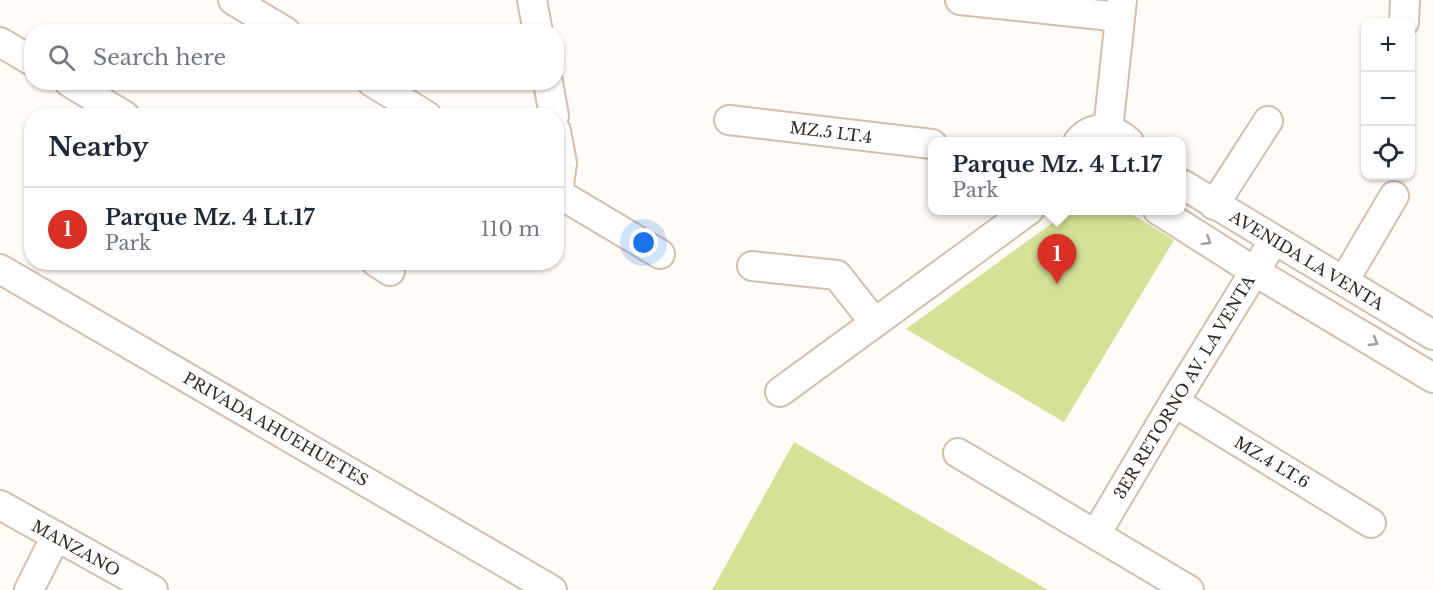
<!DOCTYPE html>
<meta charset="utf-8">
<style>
body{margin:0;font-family:"Libre Baskerville",serif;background:#f2f2f3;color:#1f2937}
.controls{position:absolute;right:18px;top:18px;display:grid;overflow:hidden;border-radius:12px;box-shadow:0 2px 4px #0004}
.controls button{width:54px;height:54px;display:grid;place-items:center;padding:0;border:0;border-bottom:2px solid #e0e1e3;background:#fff;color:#1f2937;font:30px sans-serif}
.you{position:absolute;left:644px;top:243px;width:21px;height:21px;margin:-15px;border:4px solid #fff;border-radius:50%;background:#1a73e8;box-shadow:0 0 0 9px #1a73e833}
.badge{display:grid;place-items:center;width:39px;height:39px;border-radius:50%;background:#d93025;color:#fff;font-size:20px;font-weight:700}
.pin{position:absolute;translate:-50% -50px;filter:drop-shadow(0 2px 3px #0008)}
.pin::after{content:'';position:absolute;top:32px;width:21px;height:18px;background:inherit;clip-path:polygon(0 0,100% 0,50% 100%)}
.popup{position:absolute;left:928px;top:137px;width:258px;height:78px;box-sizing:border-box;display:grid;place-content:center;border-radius:12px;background:#fff;filter:drop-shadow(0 2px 4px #0005);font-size:20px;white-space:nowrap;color:#747a83}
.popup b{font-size:22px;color:#1f2937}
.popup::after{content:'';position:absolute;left:50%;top:100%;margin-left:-12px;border:12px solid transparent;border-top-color:#fff}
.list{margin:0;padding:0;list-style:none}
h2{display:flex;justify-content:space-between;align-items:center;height:78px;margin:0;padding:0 24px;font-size:26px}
h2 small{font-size:20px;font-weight:400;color:#747a83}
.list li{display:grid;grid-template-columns:39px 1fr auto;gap:18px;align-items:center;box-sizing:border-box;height:84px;padding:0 24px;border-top:2px solid #e0e1e3}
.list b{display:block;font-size:22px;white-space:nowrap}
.list p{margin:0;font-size:20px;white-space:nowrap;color:#747a83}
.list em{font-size:20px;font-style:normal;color:#747a83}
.icon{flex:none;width:33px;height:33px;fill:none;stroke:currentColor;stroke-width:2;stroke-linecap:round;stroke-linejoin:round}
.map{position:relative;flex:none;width:1433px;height:590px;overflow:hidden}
.search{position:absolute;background:#fff;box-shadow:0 2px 4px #0004;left:24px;top:24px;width:540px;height:66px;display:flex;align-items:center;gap:15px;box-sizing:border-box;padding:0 21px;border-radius:24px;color:#747a83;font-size:22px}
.panel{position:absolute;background:#fff;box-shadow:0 2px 4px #0004;left:24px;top:108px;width:540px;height:162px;border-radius:24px}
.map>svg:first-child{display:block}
.green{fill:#d4e196}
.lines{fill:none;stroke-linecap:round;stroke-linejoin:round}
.minor-casing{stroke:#d4bfac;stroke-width:32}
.minor{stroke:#fff;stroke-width:28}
.oneway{stroke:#a39f9c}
.labels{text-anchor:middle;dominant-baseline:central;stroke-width:4.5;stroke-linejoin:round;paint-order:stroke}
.street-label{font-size:16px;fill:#322a22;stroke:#fff}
</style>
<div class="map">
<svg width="1433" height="590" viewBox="0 0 1433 590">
<rect width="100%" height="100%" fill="#fffbf7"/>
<!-- green -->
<g class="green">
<path d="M 1069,211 L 1077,211 L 1095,215 L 1113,211 L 1127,211 L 1174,240 L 1064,422 L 906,329 Z"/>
<path d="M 794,442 L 1048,590 L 712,590 Z"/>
</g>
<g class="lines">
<!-- minor casing -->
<g class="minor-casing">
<g id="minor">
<path d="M 233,0 L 286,32"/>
<path d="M 532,0 L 538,32"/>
<path d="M 960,0 L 1120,17"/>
<path d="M 1404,22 L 1405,0"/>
<path d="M 0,42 L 32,61"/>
<path d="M 69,82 L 125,116"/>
<path d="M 372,82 L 427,116"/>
<path d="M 548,82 L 554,116"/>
<path d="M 729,120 L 932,144"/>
<path d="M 1108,130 L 1122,0"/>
<path d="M 556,131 L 562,163 L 558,193"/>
<path d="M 1078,142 C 1093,124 1113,127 1129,142"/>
<path d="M 1182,184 L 1433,335"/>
<path d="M 556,192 L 660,254"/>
<path d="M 1214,205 L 1268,121"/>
<path d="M 1158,210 L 1254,271 L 1433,378"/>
<path d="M 376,262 L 390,271"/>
<path d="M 752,266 L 837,275 L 874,322"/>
<path d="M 0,269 L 552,590"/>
<path d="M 1344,281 L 1394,196"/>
<path d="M 780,392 L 1029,210"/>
<path d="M 1174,402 L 1371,523"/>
<path d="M 958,453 L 1189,590"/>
<path d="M 0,505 L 153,590"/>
<path d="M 1096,534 L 1174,402 L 1274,240"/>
<path d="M 29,590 L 56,536"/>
</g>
</g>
<!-- minor -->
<use href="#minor" class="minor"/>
</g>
<!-- one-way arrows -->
<defs><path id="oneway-chevron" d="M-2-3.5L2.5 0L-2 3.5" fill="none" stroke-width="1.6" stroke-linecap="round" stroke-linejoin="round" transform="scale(1.5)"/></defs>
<g class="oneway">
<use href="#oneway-chevron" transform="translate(1207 241) rotate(32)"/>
<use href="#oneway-chevron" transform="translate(1374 342) rotate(31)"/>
</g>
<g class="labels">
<!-- street labels -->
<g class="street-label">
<text transform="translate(831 132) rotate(7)">MZ.5 LT.4</text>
<text transform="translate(1307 260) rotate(31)">AVENIDA LA VENTA</text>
<text transform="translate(1184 387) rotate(-59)">3ER RETORNO AV. LA VENTA</text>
<text transform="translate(276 429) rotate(30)">PRIVADA AHUEHUETES</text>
<text transform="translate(1272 462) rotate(31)">MZ.4 LT.6</text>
<text transform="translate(76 548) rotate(29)">MANZANO</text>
</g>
</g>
</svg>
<div class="controls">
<button>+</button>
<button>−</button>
<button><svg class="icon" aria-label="locate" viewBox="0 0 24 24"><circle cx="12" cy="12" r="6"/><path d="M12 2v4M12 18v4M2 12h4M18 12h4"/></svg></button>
</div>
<div class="you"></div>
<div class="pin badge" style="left:1057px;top:284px">1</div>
<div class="popup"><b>Parque Mz. 4 Lt.17</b>Park</div>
<div class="search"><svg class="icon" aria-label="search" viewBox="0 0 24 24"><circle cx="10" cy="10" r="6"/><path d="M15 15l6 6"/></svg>Search here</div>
<section class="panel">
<h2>Nearby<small></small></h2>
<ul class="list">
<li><span class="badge">1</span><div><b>Parque Mz. 4 Lt.17</b><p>Park</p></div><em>110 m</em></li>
</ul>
</section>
</div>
